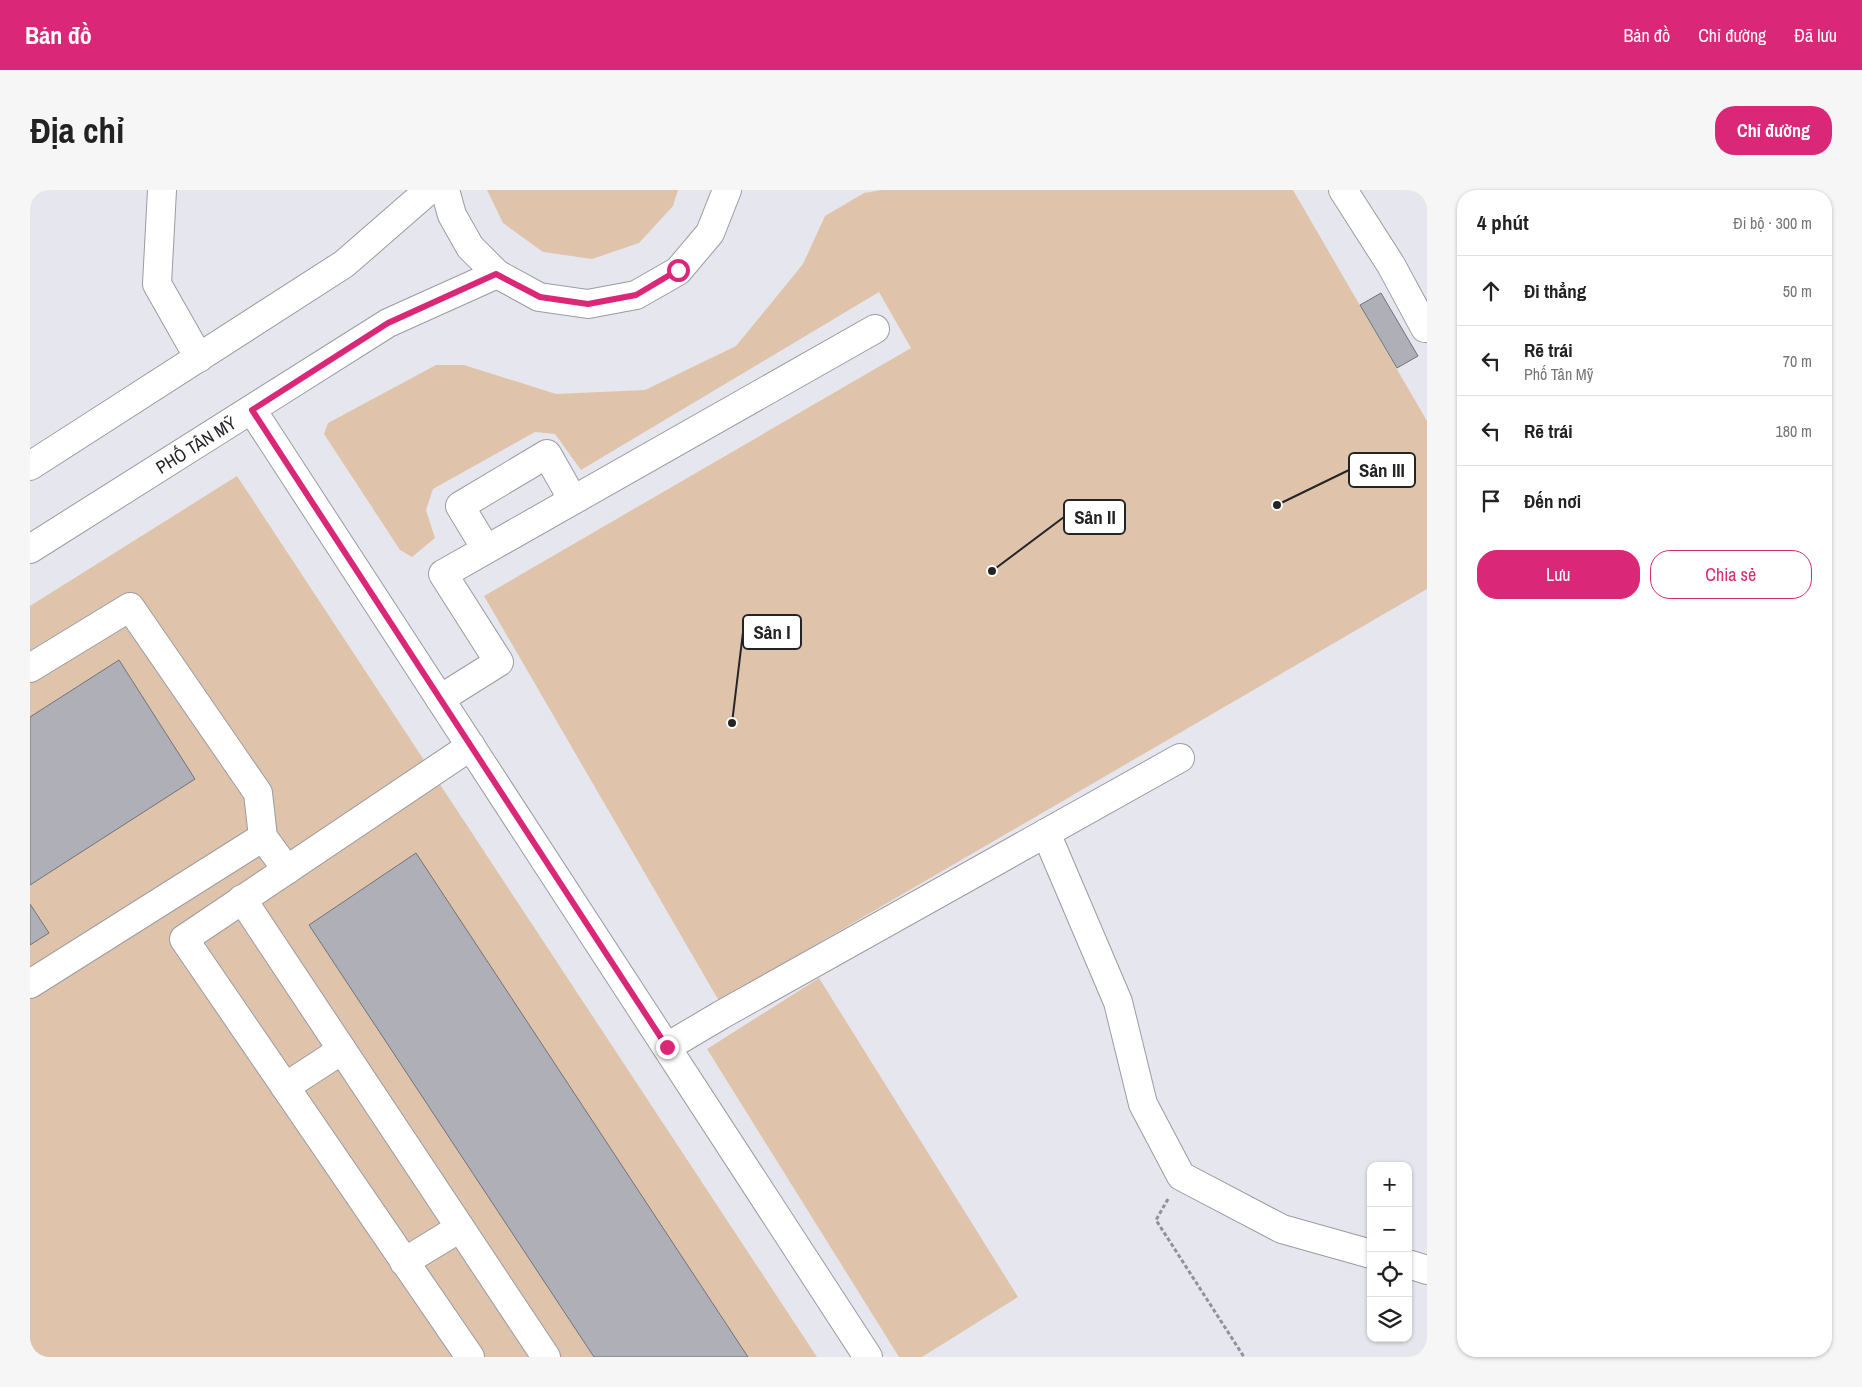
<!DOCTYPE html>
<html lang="vi">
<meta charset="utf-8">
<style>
body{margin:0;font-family:"Archivo Narrow",sans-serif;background:#f6f6f6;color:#222}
.controls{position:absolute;right:15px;bottom:15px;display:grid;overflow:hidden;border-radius:10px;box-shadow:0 1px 4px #0004}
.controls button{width:45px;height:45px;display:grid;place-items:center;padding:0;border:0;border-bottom:1px solid #e0e0e0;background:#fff;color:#222;font:25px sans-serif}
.stop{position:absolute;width:15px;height:15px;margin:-11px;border:4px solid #db2777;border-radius:50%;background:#fff}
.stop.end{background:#db2777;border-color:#fff;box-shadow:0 1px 5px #0008}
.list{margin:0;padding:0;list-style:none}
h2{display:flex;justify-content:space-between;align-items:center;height:65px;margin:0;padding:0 20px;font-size:21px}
h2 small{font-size:16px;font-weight:400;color:#767676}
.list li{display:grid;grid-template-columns:32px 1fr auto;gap:15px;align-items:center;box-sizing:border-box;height:70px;padding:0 20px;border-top:1px solid #e0e0e0}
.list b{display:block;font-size:19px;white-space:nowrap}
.list p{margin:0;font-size:16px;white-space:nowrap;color:#767676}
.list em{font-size:16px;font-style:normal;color:#767676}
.actions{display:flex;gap:10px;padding:15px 20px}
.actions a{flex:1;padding:11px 0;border:1px solid #db2777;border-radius:20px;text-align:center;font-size:18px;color:#db2777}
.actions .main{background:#db2777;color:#fff}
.icon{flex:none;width:28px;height:28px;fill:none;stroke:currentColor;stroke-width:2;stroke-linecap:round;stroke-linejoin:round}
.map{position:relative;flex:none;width:1397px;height:1167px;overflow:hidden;border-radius:20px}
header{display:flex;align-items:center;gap:30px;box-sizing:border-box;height:70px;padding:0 25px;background:#db2777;color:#fff}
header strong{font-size:24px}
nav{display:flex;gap:28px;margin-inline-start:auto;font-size:18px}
.intro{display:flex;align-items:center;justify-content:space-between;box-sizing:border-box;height:120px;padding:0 30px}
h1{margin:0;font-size:35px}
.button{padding:12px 22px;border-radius:20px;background:#db2777;color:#fff;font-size:18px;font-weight:700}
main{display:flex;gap:30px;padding:0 30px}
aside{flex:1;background:#fff;border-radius:20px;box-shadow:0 1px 4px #0004}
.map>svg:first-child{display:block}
.green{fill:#dfc4ab}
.building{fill:#afb0b7;stroke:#727279}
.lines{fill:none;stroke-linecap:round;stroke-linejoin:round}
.minor-casing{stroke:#9b9ba2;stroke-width:30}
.path{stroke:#919196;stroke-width:3;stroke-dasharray:4 2.5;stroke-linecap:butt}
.minor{stroke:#fff;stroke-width:28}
.route{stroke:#db2777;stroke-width:6}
.labels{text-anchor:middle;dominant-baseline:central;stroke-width:4;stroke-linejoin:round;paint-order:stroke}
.street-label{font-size:18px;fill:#242427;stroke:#fff}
.leader{fill:none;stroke:#242427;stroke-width:2}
.callout-dot{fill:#242427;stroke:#fff;stroke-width:2}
.callout{fill:#fff;stroke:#242427;stroke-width:2}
.callout-label{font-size:19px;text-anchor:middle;font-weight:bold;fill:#242427}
</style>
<header>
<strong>Bản đồ</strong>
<nav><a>Bản đồ</a><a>Chỉ đường</a><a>Đã lưu</a></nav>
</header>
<div class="intro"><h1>Địa chỉ</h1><a class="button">Chỉ đường</a></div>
<main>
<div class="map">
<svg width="1397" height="1167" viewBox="0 0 1397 1167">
<rect width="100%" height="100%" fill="#e6e7ee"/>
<!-- green -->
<g class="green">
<path d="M 457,0 L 648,0 L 643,16 L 609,53 L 562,69 L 513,62 L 473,33 Z"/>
<path d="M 851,0 L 1263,0 L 1397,231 L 1397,399 L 689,811 L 454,406 L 881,158 L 849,102 L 551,280 L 525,244 L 505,242 L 403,299 L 396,320 L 405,348 L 382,367 L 370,360 L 294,244 L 298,233 L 406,175 L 434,175 L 526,204 L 615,200 L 706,156 L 773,74 L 795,26 L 834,3 Z"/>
<path d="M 207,286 L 787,1167 L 0,1167 L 0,416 Z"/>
<path d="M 789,788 L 988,1107 L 892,1167 L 869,1167 L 677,859 Z"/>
</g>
<!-- building -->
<g class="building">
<path d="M 1351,103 L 1388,166 L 1367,178 L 1330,115 Z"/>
<path d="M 89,470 L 165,589 L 0,695 L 0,527 Z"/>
<path d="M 386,663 L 718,1167 L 564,1167 L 279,735 Z"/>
<path d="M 0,714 L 19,743 L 0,755 Z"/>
</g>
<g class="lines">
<!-- minor casing -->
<g class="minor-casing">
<g id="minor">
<path d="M 132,0 L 127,94 L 169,168"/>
<path d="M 415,0 L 422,25 L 440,57 L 467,84 L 509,107 L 558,114 L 606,105 L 648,81 L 680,43 L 697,0"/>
<path d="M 1313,0 L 1361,75 L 1395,138"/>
<path d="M 222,220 L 838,1167"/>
<path d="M 0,276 L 314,74 L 399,0"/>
<path d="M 0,359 L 358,133 L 467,84"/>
<path d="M 456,359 L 430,316 L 517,264 L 543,310"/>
<path d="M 0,478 L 100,417 L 228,603 L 233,647 L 257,680"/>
<path d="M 410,509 L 469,472 L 413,384 L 845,139"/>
<path d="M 1016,643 L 1088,812 L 1113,914 L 1151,986 L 1252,1039 L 1341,1064"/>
<path d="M 212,709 L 516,1167"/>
<path d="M 0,794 L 233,647"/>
<path d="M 637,857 L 691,825 L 1150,568"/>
<path d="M 255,897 L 312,860"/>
<path d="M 374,1072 L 430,1038"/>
<path d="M 1378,1074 L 1397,1080"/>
<path d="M 440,1167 L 154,749 L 441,556"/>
</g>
</g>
<!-- path -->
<path class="path" d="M 1138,1009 L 1126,1030 L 1214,1167"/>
<!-- minor -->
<use href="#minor" class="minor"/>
</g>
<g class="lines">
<!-- route -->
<path class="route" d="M 637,857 L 222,220 L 358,133 L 466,84 L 510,107 L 558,114 L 606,105 L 648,80"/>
</g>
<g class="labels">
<!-- street labels -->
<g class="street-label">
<text transform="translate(166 255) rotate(-32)">PHỐ TÂN MỸ</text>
</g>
</g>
<!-- callouts -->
<path class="leader" d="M1247 315L1319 280M962 381L1034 327M702 533L713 442"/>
<g class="callout-dot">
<circle cx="1247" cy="315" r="5"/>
<circle cx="962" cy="381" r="5"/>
<circle cx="702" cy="533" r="5"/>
</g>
<g class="callout">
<rect x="1319" y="263" width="66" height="34" rx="5"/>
<rect x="1034" y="310" width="61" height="34" rx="5"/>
<rect x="713" y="425" width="58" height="34" rx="5"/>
</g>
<g class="callout-label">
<text x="1352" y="287">Sân III</text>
<text x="1065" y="334">Sân II</text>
<text x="742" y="449">Sân I</text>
</g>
</svg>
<div class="controls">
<button>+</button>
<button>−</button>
<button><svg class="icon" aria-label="locate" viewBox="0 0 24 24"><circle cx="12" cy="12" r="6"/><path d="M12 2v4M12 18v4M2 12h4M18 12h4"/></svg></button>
<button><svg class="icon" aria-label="layers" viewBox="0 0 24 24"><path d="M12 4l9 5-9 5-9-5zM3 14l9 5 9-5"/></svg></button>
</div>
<div class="stop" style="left:648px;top:80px"></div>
<div class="stop end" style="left:637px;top:857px"></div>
</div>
<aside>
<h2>4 phút<small>Đi bộ · 300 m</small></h2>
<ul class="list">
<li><svg class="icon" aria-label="ahead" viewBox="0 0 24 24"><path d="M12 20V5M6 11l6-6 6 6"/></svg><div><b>Đi thẳng</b></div><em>50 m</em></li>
<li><svg class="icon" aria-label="left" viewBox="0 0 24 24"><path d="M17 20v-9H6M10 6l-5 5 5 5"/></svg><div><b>Rẽ trái</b><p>Phố Tân Mỹ</p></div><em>70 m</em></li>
<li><svg class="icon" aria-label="left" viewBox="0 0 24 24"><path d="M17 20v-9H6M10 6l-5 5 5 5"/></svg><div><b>Rẽ trái</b></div><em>180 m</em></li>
<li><svg class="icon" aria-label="arrive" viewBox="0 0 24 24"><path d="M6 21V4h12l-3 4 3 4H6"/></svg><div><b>Đến nơi</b></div></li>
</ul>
<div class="actions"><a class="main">Lưu</a><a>Chia sẻ</a></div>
</aside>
</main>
